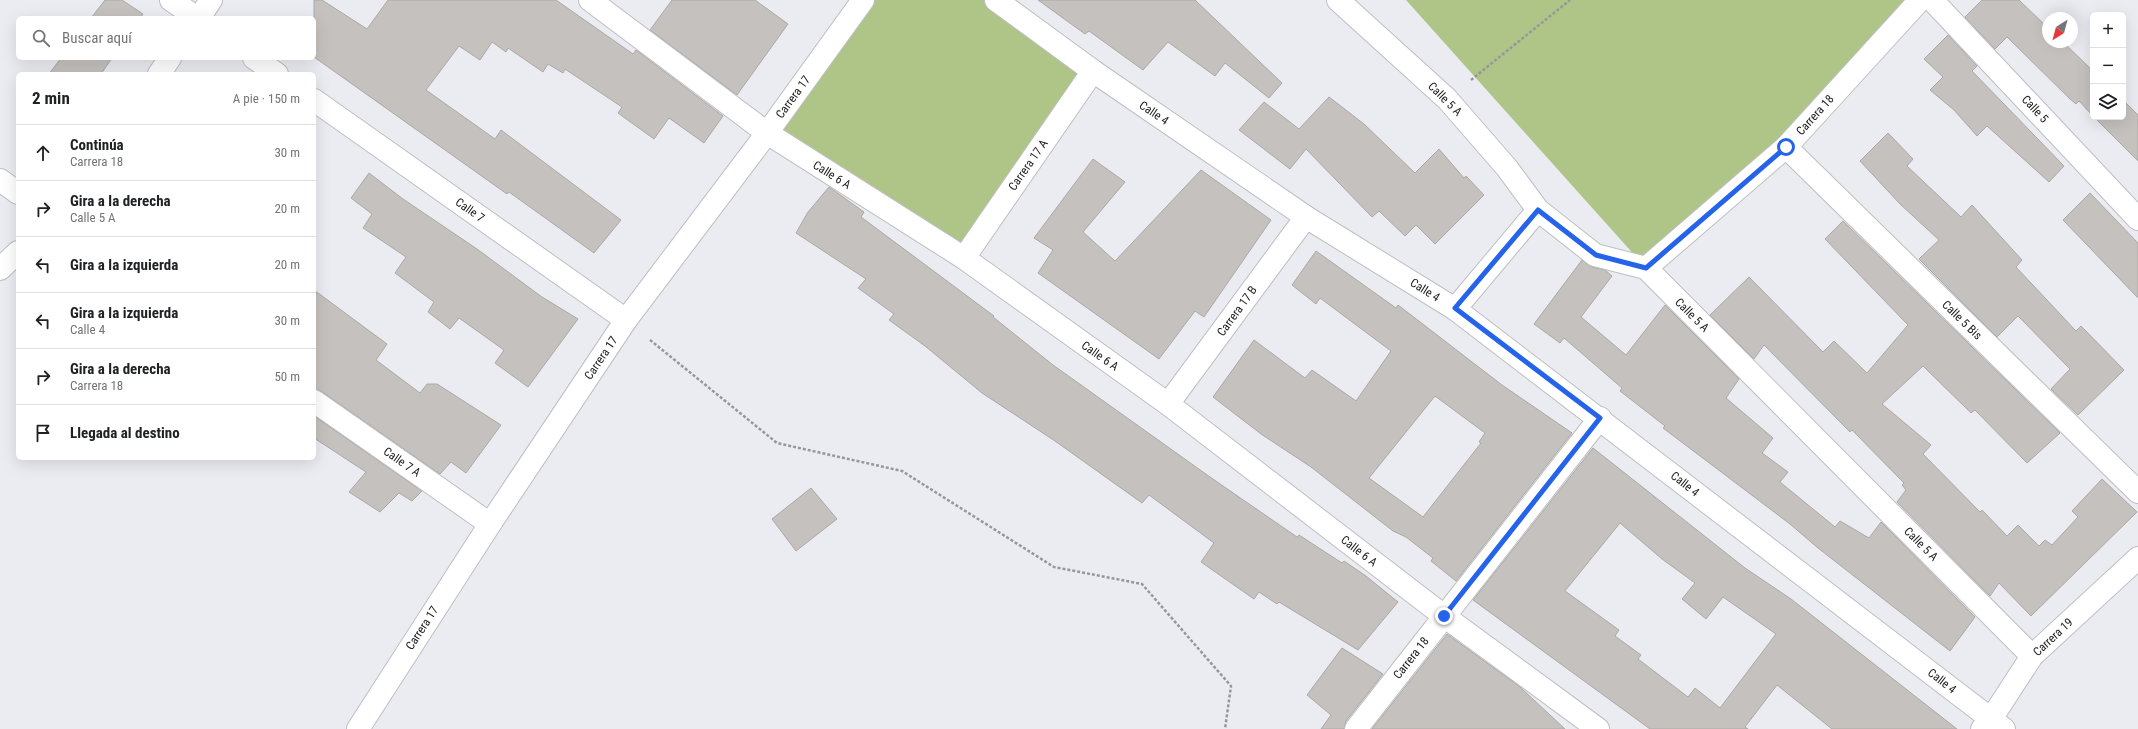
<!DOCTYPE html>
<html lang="es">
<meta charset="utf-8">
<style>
body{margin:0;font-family:"Roboto Condensed",sans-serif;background:#f6f6f6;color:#202124}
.controls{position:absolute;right:12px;top:12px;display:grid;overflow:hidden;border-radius:6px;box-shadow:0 4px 16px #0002}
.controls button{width:36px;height:36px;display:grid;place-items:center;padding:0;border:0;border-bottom:1px solid #e0e0e0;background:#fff;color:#202124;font:20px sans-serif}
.compass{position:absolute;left:2042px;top:12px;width:36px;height:36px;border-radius:50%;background:#fff;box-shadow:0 4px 16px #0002;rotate:216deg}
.stop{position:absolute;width:12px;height:12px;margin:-9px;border:3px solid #2563eb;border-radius:50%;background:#fff}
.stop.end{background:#2563eb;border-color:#fff;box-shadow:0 1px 4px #0008}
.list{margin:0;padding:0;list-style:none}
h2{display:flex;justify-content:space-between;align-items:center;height:52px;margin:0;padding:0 16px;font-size:17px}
h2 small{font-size:13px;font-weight:400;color:#757577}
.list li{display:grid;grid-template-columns:26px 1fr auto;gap:12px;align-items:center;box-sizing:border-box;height:56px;padding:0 16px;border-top:1px solid #e0e0e0}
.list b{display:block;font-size:15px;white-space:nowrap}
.list p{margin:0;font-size:13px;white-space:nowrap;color:#757577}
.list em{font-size:13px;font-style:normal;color:#757577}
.icon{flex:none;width:22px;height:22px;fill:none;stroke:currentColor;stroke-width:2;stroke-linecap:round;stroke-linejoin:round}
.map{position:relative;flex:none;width:2138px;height:729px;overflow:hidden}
.search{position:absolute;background:#fff;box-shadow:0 4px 16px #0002;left:16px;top:16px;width:300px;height:44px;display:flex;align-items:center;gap:10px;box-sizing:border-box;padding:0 14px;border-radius:6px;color:#757577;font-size:15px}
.panel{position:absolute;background:#fff;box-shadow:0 4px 16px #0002;left:16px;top:72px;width:300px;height:388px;border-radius:6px}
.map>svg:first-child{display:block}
.green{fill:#afc587}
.building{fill:#c5c1be;stroke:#aca8a5;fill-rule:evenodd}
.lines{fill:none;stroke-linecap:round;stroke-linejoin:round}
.minor-casing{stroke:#bdbfc3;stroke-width:24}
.path{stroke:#96979a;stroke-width:2.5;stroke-dasharray:3 2;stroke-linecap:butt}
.minor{stroke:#fff;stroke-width:22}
.route{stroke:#2563eb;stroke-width:5}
.labels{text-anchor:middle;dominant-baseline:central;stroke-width:3;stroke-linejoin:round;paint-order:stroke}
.street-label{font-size:12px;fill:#202122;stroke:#fff}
</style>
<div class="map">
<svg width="2138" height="729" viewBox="0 0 2138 729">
<rect width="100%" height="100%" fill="#ebecf1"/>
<!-- green -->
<g class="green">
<path d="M 863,0 L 996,0 L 1093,71 L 964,258 L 767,133 Z"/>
<path d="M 1406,0 L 1929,0 L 1646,268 Z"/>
</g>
<!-- building -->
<g class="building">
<path d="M 105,0 L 122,0 L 143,14 L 140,18 L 91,18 Z"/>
<path d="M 314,0 L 322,0 L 367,29 L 388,0 L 556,0 L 633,54 L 636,50 L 723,116 L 704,143 L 669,118 L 654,139 L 618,113 L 622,107 L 565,69 L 563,73 L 548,64 L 543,72 L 508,48 L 506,52 L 492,42 L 480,60 L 459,46 L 426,90 L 495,139 L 501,130 L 621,220 L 594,253 L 509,192 L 507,194 L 314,57 Z"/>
<path d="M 672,0 L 755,0 L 788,24 L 737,95 L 650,30 Z"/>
<path d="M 1038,0 L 1195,0 L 1282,83 L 1269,98 L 1225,63 L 1215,76 L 1168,42 L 1143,70 L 1089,31 L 1085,34 Z"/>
<path d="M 1982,0 L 2019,0 L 2048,28 L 2048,42 L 2063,42 L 2093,71 L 2093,116 L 2079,101 L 2076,104 L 2070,99 L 2007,37 L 1995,49 L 1965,17 Z"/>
<path d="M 1948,35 L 1977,66 L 1972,71 L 2064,166 L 2049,182 L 1987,126 L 1977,136 L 1954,110 L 1930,90 L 1943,77 L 1924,59 Z"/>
<path d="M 61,58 L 112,58 L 101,74 L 49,74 Z"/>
<path d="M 1329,97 L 1364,124 L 1415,173 L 1439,149 L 1464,178 L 1466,176 L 1484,195 L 1435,244 L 1416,225 L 1405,236 L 1379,211 L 1372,217 L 1306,149 L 1290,169 L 1239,130 L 1264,102 L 1299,129 Z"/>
<path d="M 2123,100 L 2138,115 L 2138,161 L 2094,117 L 2123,117 Z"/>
<path d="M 1888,133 L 1913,159 L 1907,166 L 1961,217 L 1972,205 L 2022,260 L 2016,267 L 2076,331 L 2081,326 L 2124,370 L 2078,415 L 2051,389 L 2070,369 L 2018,316 L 1997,337 L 1919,259 L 1939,240 L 1900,204 L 1860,161 Z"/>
<path d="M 1093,159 L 1125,182 L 1083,232 L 1115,261 L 1201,170 L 1271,220 L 1204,317 L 1195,311 L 1159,359 L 1038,273 L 1053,250 L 1034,238 Z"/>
<path d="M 369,173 L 403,199 L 477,249 L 542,297 L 578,319 L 528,387 L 495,363 L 504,350 L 459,318 L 450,329 L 428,312 L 434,302 L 395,273 L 406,257 L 363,228 L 372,214 L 351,198 Z"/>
<path d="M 829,187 L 864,212 L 861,217 L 994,316 L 993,317 L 1053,365 L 1210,477 L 1297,537 L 1299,535 L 1342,563 L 1344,561 L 1366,576 L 1398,602 L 1358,650 L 1279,602 L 1277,604 L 1259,592 L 1254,599 L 1201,562 L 1214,543 L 1149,495 L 1142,503 L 1055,441 L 982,393 L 925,346 L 889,320 L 894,314 L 858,288 L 866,279 L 796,233 L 808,212 Z"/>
<path d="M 2090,193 L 2138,243 L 2138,298 L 2063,220 Z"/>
<path d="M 1843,221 L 2060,433 L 2027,463 L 1975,410 L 1971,413 L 1923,366 L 1882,404 L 1931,445 L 1923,454 L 1980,512 L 1982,510 L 2007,536 L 2018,525 L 2039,546 L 2045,540 L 2052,545 L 2078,517 L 2072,511 L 2102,479 L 2137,512 L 2031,616 L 1999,583 L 1990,596 L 1897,502 L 1906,490 L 1902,485 L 1904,483 L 1852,430 L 1850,432 L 1764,345 L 1754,359 L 1710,315 L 1749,277 L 1823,352 L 1834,341 L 1867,373 L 1908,325 L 1825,239 Z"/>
<path d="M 1316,251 L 1396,308 L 1398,305 L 1502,385 L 1572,433 L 1456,581 L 1431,561 L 1433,558 L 1406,537 L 1393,531 L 1311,467 L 1261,434 L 1213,397 L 1254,340 L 1305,378 L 1312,370 L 1356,401 L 1391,351 L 1320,298 L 1316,304 L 1292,285 ZM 1435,396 L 1485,433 L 1479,442 L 1481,443 L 1423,517 L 1369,478 Z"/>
<path d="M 1582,260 L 1592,267 L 1605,270 L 1612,276 L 1581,317 L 1626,355 L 1665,305 L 1739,379 L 1726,398 L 1773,438 L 1762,453 L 1788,472 L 1780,482 L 1835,527 L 1840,521 L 1869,538 L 1881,522 L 1975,617 L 1950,651 L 1818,548 L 1790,524 L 1663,428 L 1665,426 L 1620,391 L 1622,388 L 1564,338 L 1560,343 L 1534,324 Z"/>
<path d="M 314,290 L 387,344 L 376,360 L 420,393 L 427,384 L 437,384 L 501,425 L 466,473 L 451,462 L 440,474 L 321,391 L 314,389 Z"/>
<path d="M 314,416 L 422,491 L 412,501 L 399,493 L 380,512 L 349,492 L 366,472 L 314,438 Z"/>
<path d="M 1593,448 L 1745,568 L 1791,599 L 1957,729 L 1832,729 L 1777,685 L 1745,727 L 1748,729 L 1650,729 L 1473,600 ZM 1620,523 L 1662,559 L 1695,583 L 1682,599 L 1706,619 L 1723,597 L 1776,634 L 1720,708 L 1695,688 L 1688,697 L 1638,659 L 1641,655 L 1615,636 L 1619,630 L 1565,591 Z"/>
<path d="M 811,488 L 837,519 L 796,551 L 772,519 Z"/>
<path d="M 1447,634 L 1520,687 L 1565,729 L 1372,729 Z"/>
<path d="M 1342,648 L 1383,674 L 1346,721 L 1344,729 L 1321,729 L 1331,715 L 1307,695 Z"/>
</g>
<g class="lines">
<!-- minor casing -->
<g class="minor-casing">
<g id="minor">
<path d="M 171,0 L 197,18"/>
<path d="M 590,0 L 767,133 L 964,258 L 1168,404 L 1444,616 L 1598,729"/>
<path d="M 996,0 L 1093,71 L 1306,217 L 1455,309 L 2004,729"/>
<path d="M 1338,0 L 1447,99 L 1507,168 L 1538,210 L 1595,255 L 1646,268 L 2032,656"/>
<path d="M 1932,0 L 2138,219"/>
<path d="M 199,18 L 211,0"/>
<path d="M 254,58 L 277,74"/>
<path d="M 159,74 L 170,58"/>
<path d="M 314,100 L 626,320"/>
<path d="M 1786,147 L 2138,492"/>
<path d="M 0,180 L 18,193"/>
<path d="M 964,258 L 1093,71"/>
<path d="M 1646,268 L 1786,147 L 1920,0"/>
<path d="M 0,269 L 18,252"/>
<path d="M 1455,309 L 1538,210"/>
<path d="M 314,401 L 490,524"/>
<path d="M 1168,404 L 1306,217"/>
<path d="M 358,729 L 490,524 L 626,320 L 767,133 L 863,0"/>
<path d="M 1356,729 L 1600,418"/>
<path d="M 1982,729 L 1991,719 L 2032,656 L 2138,558"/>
</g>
</g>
<!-- path -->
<g class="path">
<path d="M 1471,80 L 1570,0"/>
<path d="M 650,340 L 777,443 L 902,471 L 1054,567 L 1142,584 L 1231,686 L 1225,729"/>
</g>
<!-- minor -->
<use href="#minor" class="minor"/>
</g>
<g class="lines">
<!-- route -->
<path class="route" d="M 1444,616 L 1600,418 L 1455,308 L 1538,210 L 1596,255 L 1646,268 L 1786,147"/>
</g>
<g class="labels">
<!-- street labels -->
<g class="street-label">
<text transform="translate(793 97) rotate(-54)">Carrera 17</text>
<text transform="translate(1445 99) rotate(45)">Calle 5 A</text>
<text transform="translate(2035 109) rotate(47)">Calle 5</text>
<text transform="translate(1154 113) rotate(34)">Calle 4</text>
<text transform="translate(1815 115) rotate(-48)">Carrera 18</text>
<text transform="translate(1028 165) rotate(-55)">Carrera 17 A</text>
<text transform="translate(832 175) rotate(32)">Calle 6 A</text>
<text transform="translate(470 210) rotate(35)">Calle 7</text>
<text transform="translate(1425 290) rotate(32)">Calle 4</text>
<text transform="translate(1237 311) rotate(-54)">Carrera 17 B</text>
<text transform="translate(1692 315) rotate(45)">Calle 5 A</text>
<text transform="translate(1962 320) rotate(44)">Calle 5 Bis</text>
<text transform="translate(1100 356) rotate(35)">Calle 6 A</text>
<text transform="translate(601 358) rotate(-56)">Carrera 17</text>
<text transform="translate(402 462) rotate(35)">Calle 7 A</text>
<text transform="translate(1685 484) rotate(38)">Calle 4</text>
<text transform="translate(1921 544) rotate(45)">Calle 5 A</text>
<text transform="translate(1359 551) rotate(38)">Calle 6 A</text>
<text transform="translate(422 628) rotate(-57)">Carrera 17</text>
<text transform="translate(2053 637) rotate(-43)">Carrera 19</text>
<text transform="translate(1411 658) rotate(-52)">Carrera 18</text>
<text transform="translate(1942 681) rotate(38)">Calle 4</text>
</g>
</g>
</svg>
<div class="controls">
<button>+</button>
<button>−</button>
<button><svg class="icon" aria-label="layers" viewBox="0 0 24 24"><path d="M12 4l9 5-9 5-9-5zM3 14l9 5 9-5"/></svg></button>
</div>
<svg class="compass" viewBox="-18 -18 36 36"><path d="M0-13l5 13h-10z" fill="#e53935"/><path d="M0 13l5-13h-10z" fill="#757577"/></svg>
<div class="stop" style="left:1786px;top:147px"></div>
<div class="stop end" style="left:1444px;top:616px"></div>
<div class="search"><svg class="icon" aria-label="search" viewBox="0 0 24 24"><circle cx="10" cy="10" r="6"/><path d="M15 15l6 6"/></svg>Buscar aquí</div>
<section class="panel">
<h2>2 min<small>A pie · 150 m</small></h2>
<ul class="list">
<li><svg class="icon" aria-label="ahead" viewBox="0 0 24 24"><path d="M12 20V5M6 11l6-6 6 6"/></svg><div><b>Continúa</b><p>Carrera 18</p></div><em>30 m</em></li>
<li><svg class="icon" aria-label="right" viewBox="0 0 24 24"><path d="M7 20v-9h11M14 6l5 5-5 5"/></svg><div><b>Gira a la derecha</b><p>Calle 5 A</p></div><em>20 m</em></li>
<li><svg class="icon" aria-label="left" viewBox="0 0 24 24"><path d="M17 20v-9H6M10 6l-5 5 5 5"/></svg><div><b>Gira a la izquierda</b></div><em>20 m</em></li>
<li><svg class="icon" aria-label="left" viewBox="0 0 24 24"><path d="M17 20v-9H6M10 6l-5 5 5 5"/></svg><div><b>Gira a la izquierda</b><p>Calle 4</p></div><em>30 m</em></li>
<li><svg class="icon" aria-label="right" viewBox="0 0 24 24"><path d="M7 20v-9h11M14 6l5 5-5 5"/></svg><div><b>Gira a la derecha</b><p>Carrera 18</p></div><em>50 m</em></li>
<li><svg class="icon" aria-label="arrive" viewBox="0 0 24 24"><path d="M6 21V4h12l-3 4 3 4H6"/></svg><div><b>Llegada al destino</b></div></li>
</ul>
</section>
</div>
